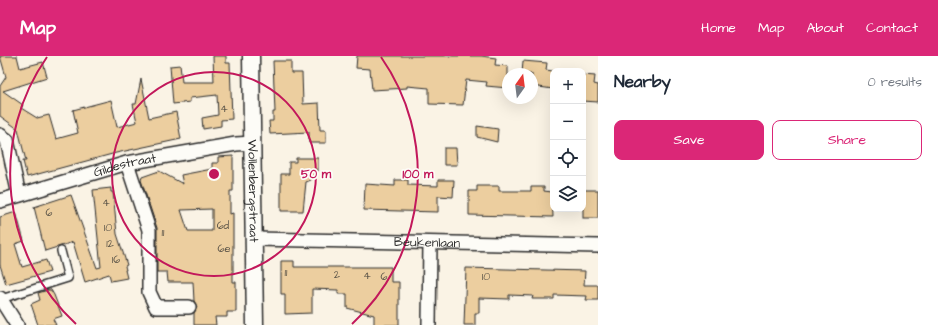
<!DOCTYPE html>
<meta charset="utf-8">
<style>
body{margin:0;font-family:"Architects Daughter",sans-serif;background:#f2f2f3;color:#1f2937}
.controls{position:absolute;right:12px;top:12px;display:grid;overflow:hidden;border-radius:8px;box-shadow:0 4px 16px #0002}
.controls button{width:36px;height:36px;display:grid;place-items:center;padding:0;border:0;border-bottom:1px solid #e0e1e3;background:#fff;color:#1f2937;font:20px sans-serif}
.compass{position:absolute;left:502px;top:12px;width:36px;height:36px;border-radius:50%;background:#fff;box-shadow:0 4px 16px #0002;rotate:14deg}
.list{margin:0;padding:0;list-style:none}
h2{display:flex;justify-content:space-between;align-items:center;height:52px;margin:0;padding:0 16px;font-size:17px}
h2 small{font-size:13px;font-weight:400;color:#747a83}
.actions{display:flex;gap:8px;padding:12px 16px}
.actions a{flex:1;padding:9px 0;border:1px solid #db2777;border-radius:8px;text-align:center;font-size:14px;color:#db2777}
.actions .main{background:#db2777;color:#fff}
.icon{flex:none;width:22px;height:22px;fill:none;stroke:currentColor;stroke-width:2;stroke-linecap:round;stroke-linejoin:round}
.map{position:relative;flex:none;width:598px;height:269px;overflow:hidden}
header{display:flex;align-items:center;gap:24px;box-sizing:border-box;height:56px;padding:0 20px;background:#db2777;color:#fff}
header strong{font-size:19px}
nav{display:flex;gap:22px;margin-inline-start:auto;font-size:14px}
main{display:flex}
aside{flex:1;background:#fff}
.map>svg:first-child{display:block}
.building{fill:#ecce9f;stroke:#2b2b2b;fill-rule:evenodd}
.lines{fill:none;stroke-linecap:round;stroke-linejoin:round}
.service-casing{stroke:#2b2b2b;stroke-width:10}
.minor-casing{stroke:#2b2b2b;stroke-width:16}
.tertiary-casing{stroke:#2b2b2b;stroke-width:19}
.service{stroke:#fdfcf7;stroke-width:7}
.minor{stroke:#fdfcf7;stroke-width:13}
.tertiary{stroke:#fdfcf7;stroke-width:16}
.ring{fill:none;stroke:#c2185b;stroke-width:2}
.labels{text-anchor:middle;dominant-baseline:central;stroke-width:3.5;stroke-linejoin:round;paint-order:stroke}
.number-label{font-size:11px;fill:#5b5448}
.street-label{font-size:13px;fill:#2b2b2b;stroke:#fdfcf7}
.centre{fill:#c2185b;stroke:#fdfcf7;stroke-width:2}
.ring-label{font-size:12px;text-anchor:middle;font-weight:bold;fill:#c2185b;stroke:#fdfcf7;stroke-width:3.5;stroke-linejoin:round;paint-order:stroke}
</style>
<header>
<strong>Map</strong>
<nav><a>Home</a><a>Map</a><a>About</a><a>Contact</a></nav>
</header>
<main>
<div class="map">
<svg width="598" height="269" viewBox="0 0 598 269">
<rect width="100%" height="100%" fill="#faf3e5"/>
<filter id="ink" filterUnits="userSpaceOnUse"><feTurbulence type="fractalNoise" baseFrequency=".025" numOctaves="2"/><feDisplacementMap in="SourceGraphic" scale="8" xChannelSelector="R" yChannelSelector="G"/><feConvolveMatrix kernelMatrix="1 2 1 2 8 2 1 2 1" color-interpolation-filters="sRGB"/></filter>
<g filter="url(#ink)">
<!-- building -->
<g class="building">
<path d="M 0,0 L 17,0 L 20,12 L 43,6 L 47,21 L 3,35 L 23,49 L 21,52 L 37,62 L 49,59 L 56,83 L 78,77 L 73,54 L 111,44 L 117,71 L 137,66 L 133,48 L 136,48 L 141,23 L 149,62 L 176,56 L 181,83 L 116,97 L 27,121 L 23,105 L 26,105 L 18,73 L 0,60 L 0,30 L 6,21 Z"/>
<path d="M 213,0 L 226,0 L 226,7 L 230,7 L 232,63 L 221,64 L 221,70 L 203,73 L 202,62 L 218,59 L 217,39 L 190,42 L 190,46 L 173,48 L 170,10 L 180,9 L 182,26 L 214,26 Z"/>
<path d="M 357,0 L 481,0 L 496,2 L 495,9 L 508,10 L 508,32 L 486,30 L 487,26 L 466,24 L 463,49 L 429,48 L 429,32 L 407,30 L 407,32 L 372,34 L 370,13 L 356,12 Z"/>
<path d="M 273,5 L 291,5 L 291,17 L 302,17 L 303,48 L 319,47 L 320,74 L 326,74 L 326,87 L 309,87 L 309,76 L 270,78 L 269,65 L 273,65 L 273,56 L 275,56 Z"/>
<path d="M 523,5 L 547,7 L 546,14 L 553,15 L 553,33 L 532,30 L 532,18 L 522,18 Z"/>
<path d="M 583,19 L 595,20 L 594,28 L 598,29 L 598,46 L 583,45 Z"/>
<path d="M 477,70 L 498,73 L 497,86 L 477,81 Z"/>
<path d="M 444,92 L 456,92 L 457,109 L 444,109 Z"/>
<path d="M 233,100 L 233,135 L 230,135 L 230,158 L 233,157 L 233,226 L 236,226 L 236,256 L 227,256 L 227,261 L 215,261 L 216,269 L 194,269 L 194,257 L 197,251 L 194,245 L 193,226 L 168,226 L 167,216 L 157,216 L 157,172 L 141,124 L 142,121 L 159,115 L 183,128 L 181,119 L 212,113 L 212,107 L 218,107 L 218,101 ZM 212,153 L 212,175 L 188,175 L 181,154 Z"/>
<path d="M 296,102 L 318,102 L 318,115 L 316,115 L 311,124 L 306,126 L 303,155 L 281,155 L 281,118 L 289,118 L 289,106 L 296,106 Z"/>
<path d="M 395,124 L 408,124 L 408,129 L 438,130 L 438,124 L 454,124 L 453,141 L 438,140 L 438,156 L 364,154 L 365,128 L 395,130 Z"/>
<path d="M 477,130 L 499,130 L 499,135 L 531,135 L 531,131 L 544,131 L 544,135 L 552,136 L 553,161 L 469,159 L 469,135 L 477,135 Z"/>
<path d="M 111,132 L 111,136 L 113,136 L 117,178 L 127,209 L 125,210 L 126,214 L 125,214 L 127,222 L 111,225 L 109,218 L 85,226 L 73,186 L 45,195 L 34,151 L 71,139 L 97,212 L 101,211 L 93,134 Z"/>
<rect x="583" y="134" width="15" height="28"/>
<path d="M 16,156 L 24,185 L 15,188 L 22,211 L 46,204 L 50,216 L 6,228 L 0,209 L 0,161 Z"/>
<path d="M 281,205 L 294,205 L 294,211 L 391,211 L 391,226 L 399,226 L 399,269 L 374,269 L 374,259 L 347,252 L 347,238 L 338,238 L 338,234 L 312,233 L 312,257 L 285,258 L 285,238 L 281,238 Z"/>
<path d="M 466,212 L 585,215 L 584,229 L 598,229 L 598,244 L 586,244 L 587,240 L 554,239 L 554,243 L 532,243 L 533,240 L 509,239 L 509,243 L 479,242 L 479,257 L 475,257 L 475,269 L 464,269 Z"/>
<path d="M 48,234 L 51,234 L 54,239 L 62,260 L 53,263 L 56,269 L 38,269 L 31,248 L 40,244 L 38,237 Z"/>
</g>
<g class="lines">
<!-- service casing -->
<g class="service-casing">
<path id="service" d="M 1,243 L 68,222 L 61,195"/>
</g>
<!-- minor casing -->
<g class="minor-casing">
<g id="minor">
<path d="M 0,79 L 7,84 L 19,139"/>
<path d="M 127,107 L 149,174 L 149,236 L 156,251 L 189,251"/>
<path id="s1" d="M 0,145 L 127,107 L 236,88 L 253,87"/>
<path id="s2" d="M 255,183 L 598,190"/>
<path d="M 0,242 L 17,269"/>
<path d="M 429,269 L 430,187"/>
</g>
</g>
<!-- tertiary casing -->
<g class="tertiary-casing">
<g id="tertiary">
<path id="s3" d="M 251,0 L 255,269"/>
</g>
</g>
<!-- service -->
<use href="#service" class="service"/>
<!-- minor -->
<use href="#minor" class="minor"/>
<!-- tertiary -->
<use href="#tertiary" class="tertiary"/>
</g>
</g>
<!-- distance rings -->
<g class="ring">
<circle cx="214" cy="118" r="102"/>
<path d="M76 268A204 204 0 0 1 47 1M381 1A204 204 0 0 1 352 268"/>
</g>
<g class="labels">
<!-- number labels -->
<g class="number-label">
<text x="224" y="52">4</text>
<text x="106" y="146">4</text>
<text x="49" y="156">6</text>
<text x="223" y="169">6d</text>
<text x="108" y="171">10</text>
<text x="163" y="176">11</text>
<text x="110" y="187">12</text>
<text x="224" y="192">6e</text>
<text x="116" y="203">16</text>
<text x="286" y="216">11</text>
<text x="337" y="218">2</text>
<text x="367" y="219">4</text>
<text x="384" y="220">6</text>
<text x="486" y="220">10</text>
</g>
<!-- street labels -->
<g class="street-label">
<text stroke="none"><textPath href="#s1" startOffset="130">Gildestraat</textPath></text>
<text stroke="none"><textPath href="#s3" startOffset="135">Wollenbergstraat</textPath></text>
<text stroke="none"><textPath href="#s2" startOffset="172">Beukenlaan</textPath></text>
</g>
</g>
<circle cx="214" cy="118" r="6" class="centre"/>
<g class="ring-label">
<text x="316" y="122">50 m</text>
<text x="418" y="122">100 m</text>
</g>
</svg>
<div class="controls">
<button>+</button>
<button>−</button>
<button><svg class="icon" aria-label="locate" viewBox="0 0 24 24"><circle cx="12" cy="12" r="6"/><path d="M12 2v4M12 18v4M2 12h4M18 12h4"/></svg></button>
<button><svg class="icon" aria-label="layers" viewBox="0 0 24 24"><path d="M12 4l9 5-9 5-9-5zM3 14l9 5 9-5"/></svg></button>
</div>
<svg class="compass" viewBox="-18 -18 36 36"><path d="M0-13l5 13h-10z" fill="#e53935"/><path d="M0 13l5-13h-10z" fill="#747a83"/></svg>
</div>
<aside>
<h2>Nearby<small>0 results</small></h2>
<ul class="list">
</ul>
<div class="actions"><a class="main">Save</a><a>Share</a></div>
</aside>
</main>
